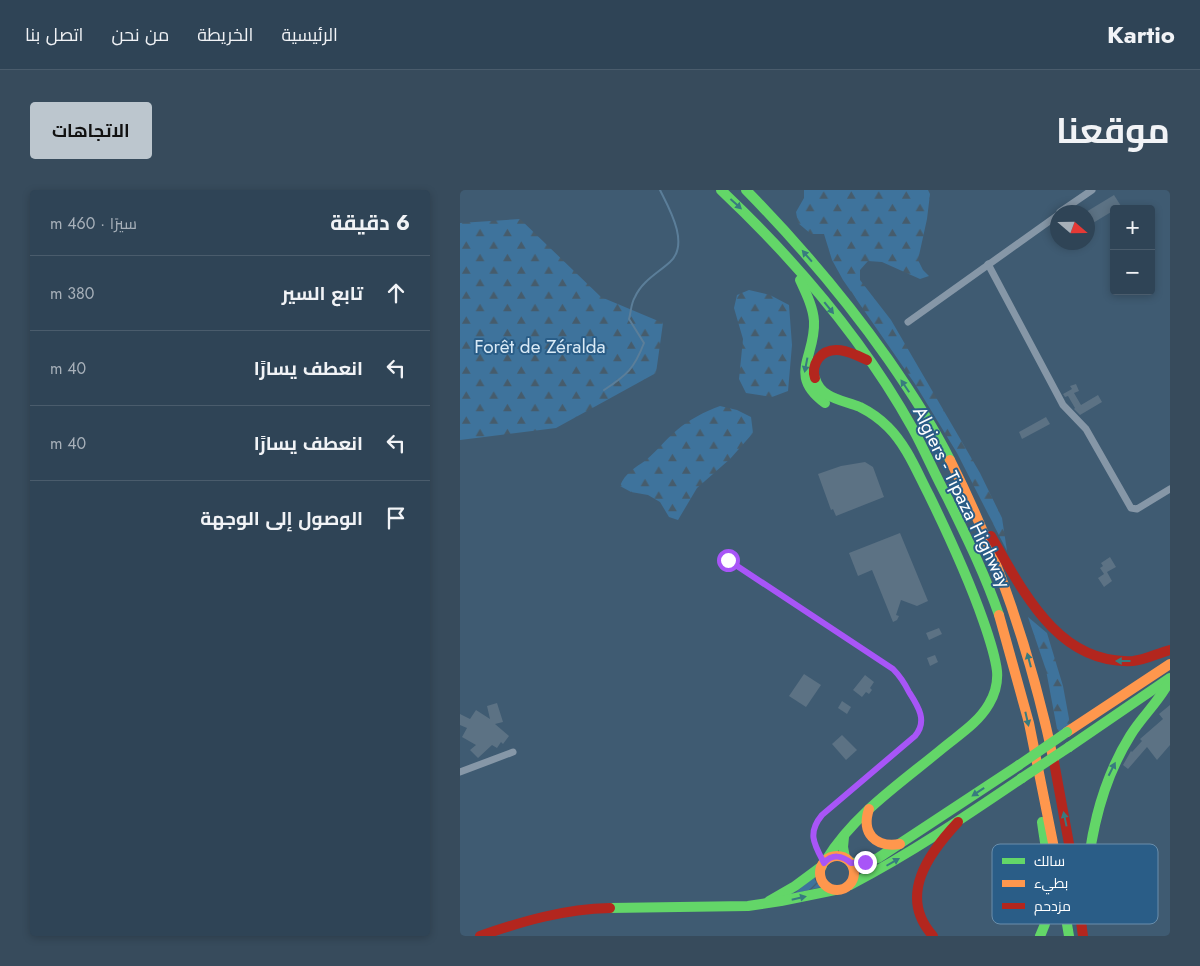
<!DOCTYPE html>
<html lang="ar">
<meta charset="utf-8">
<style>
body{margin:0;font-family:Jost,Cairo,sans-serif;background:#374b5c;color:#f1f3f6;direction:rtl}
.controls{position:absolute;right:15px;top:15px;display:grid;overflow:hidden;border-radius:5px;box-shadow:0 2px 8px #0003}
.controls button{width:45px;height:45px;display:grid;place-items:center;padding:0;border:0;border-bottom:1px solid #4a5c6c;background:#2f4456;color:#f1f3f6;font:25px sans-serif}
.compass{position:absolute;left:590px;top:15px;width:45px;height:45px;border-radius:50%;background:#2f4456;box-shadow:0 2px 8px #0003;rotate:110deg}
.stop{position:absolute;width:15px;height:15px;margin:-11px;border:4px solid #a855f7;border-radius:50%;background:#fff}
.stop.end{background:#a855f7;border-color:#fff;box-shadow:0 1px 5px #0008}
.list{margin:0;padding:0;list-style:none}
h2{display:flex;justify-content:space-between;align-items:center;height:65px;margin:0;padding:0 20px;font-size:21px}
h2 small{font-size:16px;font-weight:400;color:#a7b0b9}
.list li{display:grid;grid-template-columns:32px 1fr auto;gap:15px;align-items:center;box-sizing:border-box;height:75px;padding:0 20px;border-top:1px solid #4a5c6c}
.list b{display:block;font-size:19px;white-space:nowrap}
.list em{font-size:16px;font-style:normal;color:#a7b0b9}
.icon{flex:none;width:28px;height:28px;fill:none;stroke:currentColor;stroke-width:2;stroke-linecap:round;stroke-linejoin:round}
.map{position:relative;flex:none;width:710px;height:746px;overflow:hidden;direction:ltr;border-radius:5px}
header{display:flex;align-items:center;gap:30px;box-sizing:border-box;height:70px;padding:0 25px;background:#2f4456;border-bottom:1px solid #4a5c6c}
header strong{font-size:24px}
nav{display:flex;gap:28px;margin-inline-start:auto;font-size:18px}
.intro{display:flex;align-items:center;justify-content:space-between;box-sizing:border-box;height:120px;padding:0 30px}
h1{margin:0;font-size:35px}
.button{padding:12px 22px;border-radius:5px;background:#bcc6ce;color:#111;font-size:18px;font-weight:700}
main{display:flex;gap:30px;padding:0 30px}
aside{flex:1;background:#2f4456;border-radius:5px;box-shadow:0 2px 8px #0003}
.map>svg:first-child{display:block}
.forest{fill:url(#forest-firs)}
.garden{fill:url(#garden-furrows)}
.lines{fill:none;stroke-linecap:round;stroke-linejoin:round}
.stream{stroke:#5b7e99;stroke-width:2}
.building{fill:#5c7284}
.lane{stroke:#8697a7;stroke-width:3}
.street{stroke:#8697a7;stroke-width:7}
.fast{stroke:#63d668;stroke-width:10}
.slow{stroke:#ff974d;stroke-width:10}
.jam{stroke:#b3261e;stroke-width:10}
.fast-bridge{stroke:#63d668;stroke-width:10}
.oneway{fill:#387b7f}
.route{stroke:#a855f7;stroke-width:6}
.labels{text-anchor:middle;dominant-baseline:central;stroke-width:4;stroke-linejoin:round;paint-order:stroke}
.park-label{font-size:19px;fill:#d9eaf6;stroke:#2a5d87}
.street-label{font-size:19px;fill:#fff;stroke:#2a5d87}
.key{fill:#2a5d87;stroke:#6a8eab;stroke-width:1}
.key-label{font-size:14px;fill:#fff}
</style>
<header>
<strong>Kartio</strong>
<nav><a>الرئيسية</a><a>الخريطة</a><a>من نحن</a><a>اتصل بنا</a></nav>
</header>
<div class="intro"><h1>موقعنا</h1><a class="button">الاتجاهات</a></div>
<main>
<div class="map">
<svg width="710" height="746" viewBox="0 0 710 746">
<defs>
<pattern id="forest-firs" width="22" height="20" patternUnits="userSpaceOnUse" patternTransform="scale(1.25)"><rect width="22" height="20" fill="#3e739c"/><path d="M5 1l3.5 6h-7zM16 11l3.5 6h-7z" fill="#465c6c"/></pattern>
<pattern id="garden-furrows" width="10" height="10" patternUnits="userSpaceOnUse" patternTransform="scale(1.25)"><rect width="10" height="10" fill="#3e739c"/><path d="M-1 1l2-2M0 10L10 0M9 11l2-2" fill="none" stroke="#465c6c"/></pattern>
</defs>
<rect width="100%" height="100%" fill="#3f5b72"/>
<!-- forest -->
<g class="forest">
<path d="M 344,0 L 468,0 L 470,4 L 467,29 L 458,70 L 463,80 L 469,86 L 460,89 L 422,72 L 408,71 L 400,80 L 400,90 L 431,130 L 520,283 L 542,328 L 547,361 L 497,263 L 455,194 L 383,90 L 372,70 L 364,44 L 351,44 L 338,33 L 336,22 L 344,8 Z"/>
<path d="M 60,29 L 141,107 L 203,133 L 196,183 L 96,238 L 0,250 L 0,33 Z"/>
<path d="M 289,100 L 310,105 L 329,115 L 332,155 L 328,201 L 312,207 L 286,203 L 279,189 L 283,149 L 274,118 L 277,105 Z"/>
<path d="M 260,216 L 277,220 L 291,227 L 293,243 L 270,269 L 237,298 L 218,330 L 209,327 L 200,312 L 188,305 L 171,302 L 160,296 C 165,283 175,278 186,270 C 197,261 206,249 217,240 C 230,229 244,222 260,216 Z"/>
<path d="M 568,427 L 587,443 L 603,496 L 610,534 L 598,544 L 586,480 Z"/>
</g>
<!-- garden -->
<path class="garden" d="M 354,685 L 355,690 L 361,697 L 321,707 Z"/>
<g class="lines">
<!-- stream -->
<path class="stream" d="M 144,200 C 167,185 174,179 184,153 L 169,129 C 171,122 171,113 175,107 C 182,91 198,83 210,72 C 230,54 209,18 200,0"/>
</g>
<!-- building -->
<g class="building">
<path d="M 654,5 L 661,16 L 633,33 L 626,22 Z"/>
<path d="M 616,194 L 619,201 L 614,203 L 621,215 L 638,205 L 642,212 L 620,225 L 614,219 L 615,218 L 608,206 L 605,207 L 603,204 L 612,199 L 610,196 Z"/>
<path d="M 586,227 L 590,234 L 562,249 L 559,242 Z"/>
<path d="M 405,272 L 413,277 L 424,307 L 376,326 L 373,319 L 371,320 L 358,284 L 381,276 Z"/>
<path d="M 440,343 L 468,411 L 457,416 L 441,410 L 436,425 L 439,426 L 437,430 L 433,432 L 412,380 L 398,386 L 389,363 Z"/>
<path d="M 650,367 L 656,377 L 647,382 L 652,391 L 644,397 L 638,388 L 644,384 L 640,378 L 643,376 L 641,373 Z"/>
<path d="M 479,438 L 482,444 L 469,450 L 466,443 Z"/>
<path d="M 475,465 L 478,472 L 470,476 L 467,468 Z"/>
<path d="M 344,484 L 361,495 L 346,517 L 329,506 Z"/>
<path d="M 405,485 L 414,492 L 410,498 L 412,500 L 409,504 L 406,502 L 402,507 L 393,500 Z"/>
<path d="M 382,511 L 391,517 L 387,524 L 378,518 Z"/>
<path d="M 37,513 L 43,532 L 35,534 L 49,546 L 43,554 L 41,552 L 37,558 L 32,555 L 18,568 L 10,560 L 16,555 L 2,547 L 7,538 L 0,535 L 0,524 L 10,529 L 16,520 L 30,529 L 27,516 Z"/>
<path d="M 710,515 L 710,555 L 697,570 L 687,557 L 668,579 L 663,575 L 671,561 L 672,562 L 682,551 L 680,549 L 703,529 L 699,524 Z"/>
<path d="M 382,545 L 397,560 L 386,570 L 372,554 Z"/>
</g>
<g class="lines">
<!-- lane -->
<path class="lane" d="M 268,371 L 433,479 C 440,486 444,494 449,502 C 458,516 467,531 455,546 L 362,625 C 348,642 353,652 362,670"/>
<!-- street -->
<g class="street">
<path d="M 600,22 L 632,0"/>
<path d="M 528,74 L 603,215 L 626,239 L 671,318 L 677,319 L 710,299"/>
<path d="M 448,132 L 598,25"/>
<path d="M 0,582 L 53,562"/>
</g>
<!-- fast -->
<g class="fast">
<path d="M 261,0 C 334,69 404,151 453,239 C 465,261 475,285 487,307 C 506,346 525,384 539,425"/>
<path d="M 286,0 C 338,53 385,108 428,169 C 451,202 472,234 490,270"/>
<path d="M 340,90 C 346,103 353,117 354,131 C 356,167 327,185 365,213"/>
<path d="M 355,188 C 361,209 383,210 400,217 C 410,222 420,229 428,237 C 447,256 457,282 469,305 C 489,346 508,387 523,430 C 529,447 535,464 537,481 C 538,493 535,504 529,514 C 518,533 500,544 483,558 C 442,592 394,624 366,670"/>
<path d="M 609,557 L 710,488"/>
<path d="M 384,647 L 383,657 L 385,668"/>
<path d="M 595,663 L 609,746"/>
<path d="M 391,673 L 405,672 L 418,668 L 559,575"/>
<path d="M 390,695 C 450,664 506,626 562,588"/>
<path d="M 309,711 L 335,696 L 362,676"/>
<path d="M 625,711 C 628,653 639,596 670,546 C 682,526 700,511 710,490"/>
<path d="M 150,718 L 288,716 L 321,711 L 375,700"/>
<path d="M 580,746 C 598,710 587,670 582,632"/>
</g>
<!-- slow -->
<g class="slow">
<path d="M 490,270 C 538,365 572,468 594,572"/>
<path d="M 539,425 L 569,533 L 595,663"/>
<path d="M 607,542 L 710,474"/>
<path d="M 409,619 C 401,643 415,658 440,654"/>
<circle cx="377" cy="683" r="17"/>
</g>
<!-- jam -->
<g class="jam">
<path d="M 355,188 C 353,182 354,175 358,169 C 371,152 392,163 407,170"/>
<path d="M 531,346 C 563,401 598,475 673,471 C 685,470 698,463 710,460"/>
<path d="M 594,572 L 614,681 L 623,746"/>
<path d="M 20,746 C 63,731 104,719 150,718"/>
<path d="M 473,746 C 437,706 469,663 498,632"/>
</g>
<!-- fast-bridge -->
<g class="fast-bridge">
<path d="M 559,575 L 607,542"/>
<path d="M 562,588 L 609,557"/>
</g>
</g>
<!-- one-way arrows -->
<defs><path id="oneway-solid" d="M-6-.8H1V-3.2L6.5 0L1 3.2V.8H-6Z" transform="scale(1.25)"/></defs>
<g class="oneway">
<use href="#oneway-solid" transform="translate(276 14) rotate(42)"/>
<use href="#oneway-solid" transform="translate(347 66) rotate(-131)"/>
<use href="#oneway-solid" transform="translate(369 118) rotate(51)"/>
<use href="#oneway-solid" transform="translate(346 175) rotate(101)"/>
<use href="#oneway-solid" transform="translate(445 196) rotate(-124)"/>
<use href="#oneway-solid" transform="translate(569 470) rotate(-105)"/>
<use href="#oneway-solid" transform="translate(663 471) rotate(-180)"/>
<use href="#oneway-solid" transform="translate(567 529) rotate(77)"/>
<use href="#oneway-solid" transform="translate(652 579) rotate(-63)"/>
<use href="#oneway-solid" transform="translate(518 602) rotate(146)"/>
<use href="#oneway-solid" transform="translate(605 629) rotate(-102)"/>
<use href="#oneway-solid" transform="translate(433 672) rotate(-30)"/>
<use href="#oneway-solid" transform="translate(339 708) rotate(-13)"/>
</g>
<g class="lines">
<!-- route -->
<path class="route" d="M 268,370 L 433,479 C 440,486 445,494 449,502 C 458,516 468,531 455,546 L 362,625 C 347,643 354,654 364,673 C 372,664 382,665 391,673 L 405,672"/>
</g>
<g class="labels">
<!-- park labels -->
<g class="park-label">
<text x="80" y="156">Forêt de Zéralda</text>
</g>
<!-- street labels -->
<g class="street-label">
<text transform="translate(502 307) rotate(64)">Algiers - Tipaza Highway</text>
</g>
</g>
<!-- legend -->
<rect x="532" y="654" width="166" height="80" rx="8" class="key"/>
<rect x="542" y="668" width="23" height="6" fill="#63d668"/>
<rect x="542" y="690" width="23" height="7" fill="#ff974d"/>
<rect x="542" y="713" width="23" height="6" fill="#b3261e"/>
<g class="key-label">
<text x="574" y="676">سالك</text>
<text x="574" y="698">بطيء</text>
<text x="574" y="721">مزدحم</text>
</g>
</svg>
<div class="controls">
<button>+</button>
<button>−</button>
</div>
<svg class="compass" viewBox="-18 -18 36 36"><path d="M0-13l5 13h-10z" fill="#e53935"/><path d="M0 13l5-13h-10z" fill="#a7b0b9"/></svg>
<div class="stop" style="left:268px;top:370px"></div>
<div class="stop end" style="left:405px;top:672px"></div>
</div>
<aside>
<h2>6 دقيقة<small>سيرًا · 460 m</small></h2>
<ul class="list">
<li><svg class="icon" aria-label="ahead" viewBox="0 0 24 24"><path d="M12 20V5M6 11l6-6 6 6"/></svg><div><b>تابع السير</b></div><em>380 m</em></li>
<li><svg class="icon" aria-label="left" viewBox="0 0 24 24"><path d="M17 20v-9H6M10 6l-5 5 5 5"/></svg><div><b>انعطف يسارًا</b></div><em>40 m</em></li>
<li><svg class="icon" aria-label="left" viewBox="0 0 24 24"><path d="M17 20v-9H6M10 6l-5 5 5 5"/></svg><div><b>انعطف يسارًا</b></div><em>40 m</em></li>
<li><svg class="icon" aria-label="arrive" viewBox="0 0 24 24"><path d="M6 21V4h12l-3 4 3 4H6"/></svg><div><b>الوصول إلى الوجهة</b></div></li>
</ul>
</aside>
</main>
